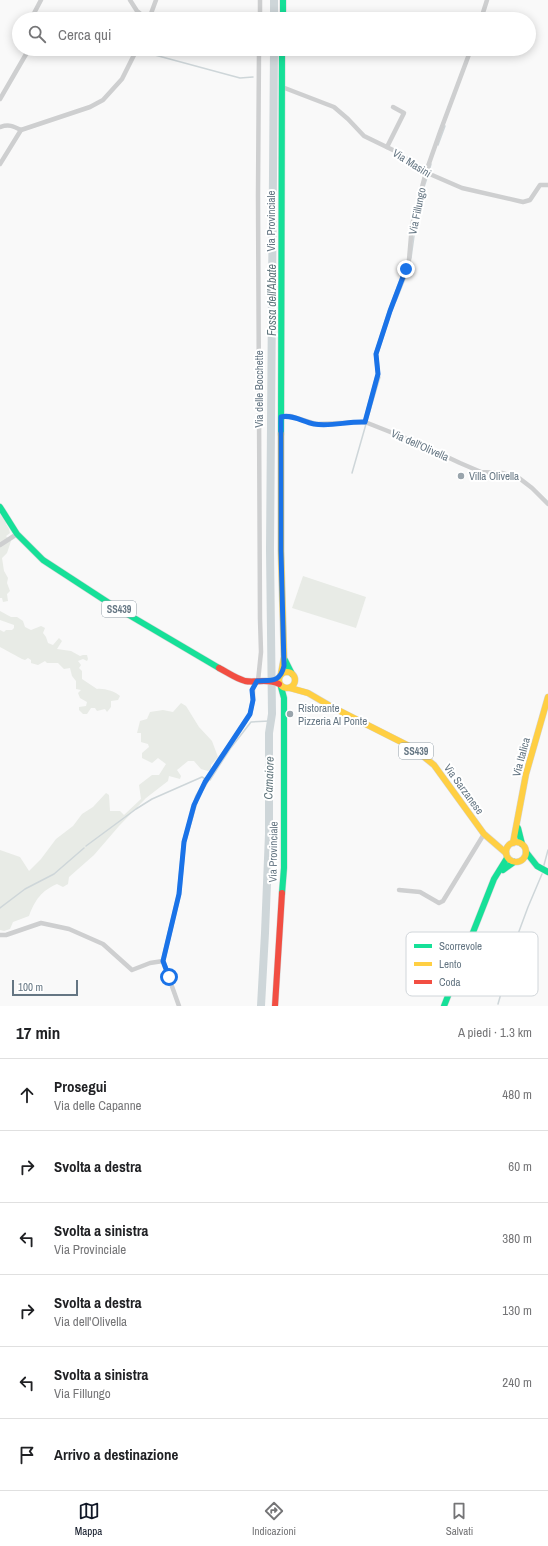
<!DOCTYPE html>
<html lang="it">
<meta charset="utf-8">
<style>
body{margin:0;font-family:"Archivo Narrow",sans-serif;background:#f2f2f2;color:#202124}
.scale{position:absolute;left:12px;bottom:10px;width:66px;box-sizing:border-box;padding-left:4px;border:2px solid #657683;border-top:0;font-size:11px;line-height:14px;white-space:nowrap;color:#657683;-webkit-text-stroke:3px #fff;paint-order:stroke}
.stop{position:absolute;width:12px;height:12px;margin:-9px;border:3px solid #1a73e8;border-radius:50%;background:#fff}
.stop.end{background:#1a73e8;border-color:#fff;box-shadow:0 1px 4px #0008}
.list{margin:0;padding:0;list-style:none}
h2{display:flex;justify-content:space-between;align-items:center;height:52px;margin:0;padding:0 16px;font-size:17px}
h2 small{font-size:13px;font-weight:400;color:#757577}
.list li{display:grid;grid-template-columns:26px 1fr auto;gap:12px;align-items:center;box-sizing:border-box;height:72px;padding:0 16px;border-top:1px solid #e0e0e0}
.list b{display:block;font-size:15px;white-space:nowrap}
.list p{margin:0;font-size:13px;white-space:nowrap;color:#757577}
.list em{font-size:13px;font-style:normal;color:#757577}
.icon{flex:none;width:22px;height:22px;fill:none;stroke:currentColor;stroke-width:2;stroke-linecap:round;stroke-linejoin:round}
.map{position:relative;flex:none;width:548px;height:1006px;overflow:hidden}
.search{position:absolute;background:#fff;box-shadow:0 2px 10px #0003;left:12px;right:12px;top:12px;height:44px;display:flex;align-items:center;gap:10px;box-sizing:border-box;padding:0 14px;border-radius:22px;color:#757577;font-size:15px}
.sheet{height:484px;background:#fff}
nav{display:flex;justify-content:space-around;align-items:center;box-sizing:border-box;height:56px;border-top:1px solid #e0e0e0;background:#fff;font-size:11px;color:#757577}
nav a{display:grid;justify-items:center;gap:2px}
nav .on{color:#111827}
.map>svg:first-child{display:block}
.green{fill:#e8ebe6}
.lines{fill:none;stroke-linecap:round;stroke-linejoin:round}
.stream{stroke:#ced6d9;stroke-width:1.5}
.river{stroke:#ced6d9;stroke-width:8}
.fast-casing{stroke:#d5d6d7;stroke-width:7}
.slow-casing{stroke:#d5d6d7;stroke-width:7}
.jam-casing{stroke:#d5d6d7;stroke-width:7}
.street{stroke:#cecfd0;stroke-width:4.5}
.fast{stroke:#16e098;stroke-width:6}
.slow{stroke:#ffcf43;stroke-width:6}
.jam{stroke:#f24e42;stroke-width:6}
.route{stroke:#1a73e8;stroke-width:5}
.poi-dot{fill:#99a4ac;stroke:#fff;stroke-width:1.5}
.labels{text-anchor:middle;dominant-baseline:central;stroke-width:4;stroke-linejoin:round;paint-order:stroke}
.shield{fill:#fff;stroke:#939fa8;stroke-width:1}
.shield-label{font-size:10px;font-weight:bold;fill:#657683}
.street-label{font-size:11px;fill:#657683;stroke:#fff}
.poi-label{font-size:11px;fill:#657683;stroke:#fff;text-anchor:start}
.water-label{font-size:12px;font-style:italic;fill:#60757c;stroke:#fff}
.key{fill:#fff;stroke:#d1d6da;stroke-width:1}
.key-label{font-size:11px;fill:#657683}
</style>
<div class="map">
<svg width="548" height="1006" viewBox="0 0 548 1006">
<rect width="100%" height="100%" fill="#f9f9f9"/>
<!-- green -->
<g class="green">
<path d="M 0,510 L 1,516 L 4,517 L 7,522 L 6,524 L 9,529 L 10,533 L 6,536 L 11,541 L 7,553 L 2,558 L 4,571 L 8,578 L 7,583 L 10,591 L 7,594 L 8,601 L 3,602 L 2,598 L 0,598 Z"/>
<path d="M 303,576 L 366,597 L 356,628 L 292,608 Z"/>
<path d="M 0,611 L 11,617 L 17,617 L 23,621 L 25,627 L 31,630 L 41,626 L 45,628 L 43,633 L 46,637 L 48,643 L 53,645 L 59,638 L 62,641 L 57,649 L 71,651 L 80,656 L 83,655 L 87,655 L 88,659 L 87,661 L 83,659 L 78,661 L 81,665 L 79,668 L 82,671 L 82,679 L 97,689 C 103,688 115,691 120,696 L 118,700 L 111,701 L 111,707 L 107,712 L 105,709 L 97,711 L 95,708 L 91,708 L 87,714 L 83,714 L 79,710 L 79,707 L 86,706 L 87,702 L 80,698 L 78,693 L 81,690 L 76,689 L 76,681 L 72,676 L 70,668 L 64,669 L 58,663 L 47,663 L 45,661 L 38,665 L 31,663 L 31,660 L 28,658 L 25,660 L 22,659 L 0,647 L 0,630 L 4,632 L 6,630 L 12,630 L 14,628 L 14,625 L 0,620 Z"/>
<path d="M 181,703 L 186,706 L 199,727 L 212,741 L 218,757 L 211,765 L 211,769 L 208,771 L 201,769 L 194,761 L 188,761 L 177,770 L 181,776 L 180,779 L 169,776 L 168,781 L 146,798 L 119,826 L 94,855 L 69,877 L 68,884 L 63,887 L 57,884 C 41,891 35,900 29,916 L 13,922 L 10,929 L 4,931 L 0,930 L 0,850 L 20,857 L 29,871 L 41,859 L 56,839 L 73,826 L 82,814 L 93,807 L 106,793 L 109,795 L 110,811 L 120,811 L 124,815 L 141,799 L 139,785 L 152,775 L 159,775 L 166,764 L 158,758 L 152,763 L 142,758 L 142,753 L 149,747 L 148,744 L 141,742 L 141,733 L 137,733 L 140,721 L 147,719 L 150,712 L 163,710 L 173,712 Z"/>
</g>
<g class="lines">
<!-- stream -->
<g class="stream">
<path d="M 140,51 L 240,78 L 253,77"/>
<path d="M 438,145 L 445,126"/>
<path d="M 429,171 L 431,164"/>
<path d="M 424,187 L 428,175"/>
<path d="M 414,230 L 415,221"/>
<path d="M 411,258 L 414,236"/>
<path d="M 396,301 L 409,269"/>
<path d="M 369,414 L 380,377"/>
<path d="M 352,473 L 366,424"/>
<path d="M 210,780 L 230,749 L 251,722 L 270,721"/>
<path d="M 86,846 L 136,809 L 152,799 L 202,777 L 207,780"/>
<path d="M 544,865 L 548,850"/>
<path d="M 0,908 L 25,889 L 54,874 L 84,848"/>
<path d="M 498,1004 L 518,934 L 528,907 L 542,874"/>
</g>
<!-- river -->
<g class="river">
<path d="M 274,0 L 274,19"/>
<path d="M 261,1006 L 265,933 L 269,834 L 269,733 L 272,714 L 270,550 L 274,49"/>
</g>
<!-- fast casing -->
<g class="fast-casing">
<g id="fast">
<path d="M 283,0 L 283,19"/>
<path d="M 281,434 L 282,49"/>
<path d="M 0,507 L 17,534 L 43,560 L 112,605 L 219,668"/>
<path d="M 285,660 L 292,674"/>
<path d="M 281,687 L 284,698 L 284,868 L 282,893"/>
<path d="M 518,828 L 522,844"/>
<path d="M 526,852 L 537,866 L 548,872"/>
<path d="M 503,870 L 514,862"/>
<path d="M 444,1006 L 494,879 L 507,858"/>
</g>
</g>
<!-- slow casing -->
<g class="slow-casing">
<g id="slow">
<circle cx="287" cy="680" r="8"/>
<path d="M 281,674 L 284,657 L 281,551 L 281,434"/>
<path d="M 290,688 L 308,693 L 332,707 L 413,748 L 434,765 L 484,834 L 506,853"/>
<circle cx="516" cy="852" r="10"/>
<path d="M 513,843 L 526,774 L 548,697"/>
</g>
</g>
<!-- jam casing -->
<g class="jam-casing">
<g id="jam">
<path d="M 219,668 C 227,672 235,678 245,681 C 256,683 269,678 279,684"/>
<path d="M 275,1006 L 282,893"/>
</g>
</g>
<!-- street -->
<g class="street">
<path d="M 130,0 L 137,11 L 147,19"/>
<path d="M 31,19 L 41,0"/>
<path d="M 149,19 L 156,0"/>
<path d="M 260,19 L 260,0"/>
<path d="M 481,19 L 487,0"/>
<path d="M 282,87 L 334,107 L 348,119 L 364,136 L 397,152 L 415,165 L 432,175 L 462,188 L 523,202 L 530,200 L 540,185 L 548,185"/>
<path d="M 0,99 L 29,49"/>
<path d="M 0,127 C 9,124 13,126 21,130"/>
<path d="M 21,130 L 90,107 L 103,100 L 122,79 L 137,49"/>
<path d="M 387,147 L 404,113 L 393,107"/>
<path d="M 0,164 L 21,130"/>
<path d="M 281,417 L 290,416 L 316,424 L 365,422 L 413,441 L 460,463 L 481,472 L 502,473 L 519,478 L 532,488 L 548,504"/>
<path d="M 365,422 L 378,374 L 376,354 L 390,311 L 409,260 L 412,225 L 426,172 L 440,132 L 471,49"/>
<path d="M 0,545 L 17,534"/>
<path d="M 258,681 L 261,652 L 260,619 L 258,195 L 259,49"/>
<path d="M 399,890 L 420,892 L 439,903 L 443,901 L 484,834"/>
<path d="M 0,935 L 6,935 L 41,923 L 69,929 L 103,944 L 132,970 L 150,963 L 163,961"/>
<path d="M 179,1006 L 163,961 L 179,894 L 184,842 L 197,797 L 219,760 L 238,733 L 250,714 L 253,700 L 253,690"/>
</g>
<!-- fast -->
<use href="#fast" class="fast"/>
<!-- slow -->
<use href="#slow" class="slow"/>
<!-- jam -->
<use href="#jam" class="jam"/>
</g>
<g class="lines">
<!-- route -->
<path class="route" d="M 169,977 L 163,961 L 179,894 L 184,842 L 194,805 L 205,782 L 250,714 L 253,700 L 252,690 L 257,681 C 271,680 280,683 284,666 L 281,551 L 281,417 C 292,414 303,422 314,424 C 331,427 348,421 365,422 L 378,374 L 376,354 L 390,311 L 406,269"/>
</g>
<!-- markers -->
<g class="poi-dot">
<circle cx="461" cy="476" r="4"/>
<circle cx="290" cy="714" r="4"/>
</g>
<g class="labels">
<!-- shield labels -->
<g class="shield">
<rect x="102" y="601" width="34" height="16" rx="3"/>
<rect x="399" y="743" width="34" height="16" rx="3"/>
</g>
<g class="shield-label">
<text x="119" y="609">SS439</text>
<text x="416" y="751">SS439</text>
</g>
<!-- street labels -->
<g class="street-label">
<text transform="translate(412 163) rotate(32)">Via Masini</text>
<text transform="translate(417 211) rotate(-78)">Via Fillungo</text>
<text transform="translate(271 221) rotate(-90)">Via Provinciale</text>
<text transform="translate(259 389) rotate(-90)">Via delle Bocchette</text>
<text transform="translate(420 445) rotate(24)">Via dell'Olivella</text>
<text transform="translate(521 757) rotate(-75)">Via Italica</text>
<text transform="translate(464 789) rotate(54)">Via Sarzanese</text>
<text transform="translate(273 852) rotate(-89)">Via Provinciale</text>
</g>
<!-- poi labels -->
<g class="poi-label">
<text x="469" y="476">Villa Olivella</text>
<text x="298" y="708">Ristorante<tspan x="298" dy="13">Pizzeria Al Ponte</tspan></text>
</g>
<!-- water labels -->
<g class="water-label">
<text transform="translate(272 300) rotate(-90)">Fossa dell'Abate</text>
<text transform="translate(269 778) rotate(-88)">Camaiore</text>
</g>
</g>
<!-- legend -->
<rect x="406" y="932" width="132" height="64" rx="6" class="key"/>
<rect x="414" y="944" width="18" height="4" fill="#16e098"/>
<rect x="414" y="962" width="18" height="4" fill="#ffcf43"/>
<rect x="414" y="980" width="18" height="4" fill="#f24e42"/>
<g class="key-label">
<text x="439" y="950">Scorrevole</text>
<text x="439" y="968">Lento</text>
<text x="439" y="986">Coda</text>
</g>
</svg>
<div class="scale">100 m</div>
<div class="stop" style="left:169px;top:977px"></div>
<div class="stop end" style="left:406px;top:269px"></div>
<div class="search"><svg class="icon" aria-label="search" viewBox="0 0 24 24"><circle cx="10" cy="10" r="6"/><path d="M15 15l6 6"/></svg>Cerca qui</div>
</div>
<section class="sheet">
<h2>17 min<small>A piedi · 1.3 km</small></h2>
<ul class="list">
<li><svg class="icon" aria-label="ahead" viewBox="0 0 24 24"><path d="M12 20V5M6 11l6-6 6 6"/></svg><div><b>Prosegui</b><p>Via delle Capanne</p></div><em>480 m</em></li>
<li><svg class="icon" aria-label="right" viewBox="0 0 24 24"><path d="M7 20v-9h11M14 6l5 5-5 5"/></svg><div><b>Svolta a destra</b></div><em>60 m</em></li>
<li><svg class="icon" aria-label="left" viewBox="0 0 24 24"><path d="M17 20v-9H6M10 6l-5 5 5 5"/></svg><div><b>Svolta a sinistra</b><p>Via Provinciale</p></div><em>380 m</em></li>
<li><svg class="icon" aria-label="right" viewBox="0 0 24 24"><path d="M7 20v-9h11M14 6l5 5-5 5"/></svg><div><b>Svolta a destra</b><p>Via dell'Olivella</p></div><em>130 m</em></li>
<li><svg class="icon" aria-label="left" viewBox="0 0 24 24"><path d="M17 20v-9H6M10 6l-5 5 5 5"/></svg><div><b>Svolta a sinistra</b><p>Via Fillungo</p></div><em>240 m</em></li>
<li><svg class="icon" aria-label="arrive" viewBox="0 0 24 24"><path d="M6 21V4h12l-3 4 3 4H6"/></svg><div><b>Arrivo a destinazione</b></div></li>
</ul>
</section>
<nav>
<a class="on"><svg class="icon" aria-label="map" viewBox="0 0 24 24"><path d="M3 6l6-2 6 2 6-2v14l-6 2-6-2-6 2zM9 4v14M15 6v14"/></svg>Mappa</a>
<a><svg class="icon" aria-label="directions" viewBox="0 0 24 24"><path d="M12 3l9 9-9 9-9-9zM9 14v-3h6M13 9l2 2-2 2"/></svg>Indicazioni</a>
<a><svg class="icon" aria-label="saved" viewBox="0 0 24 24"><path d="M7 4h10v16l-5-4-5 4z"/></svg>Salvati</a>
</nav>
